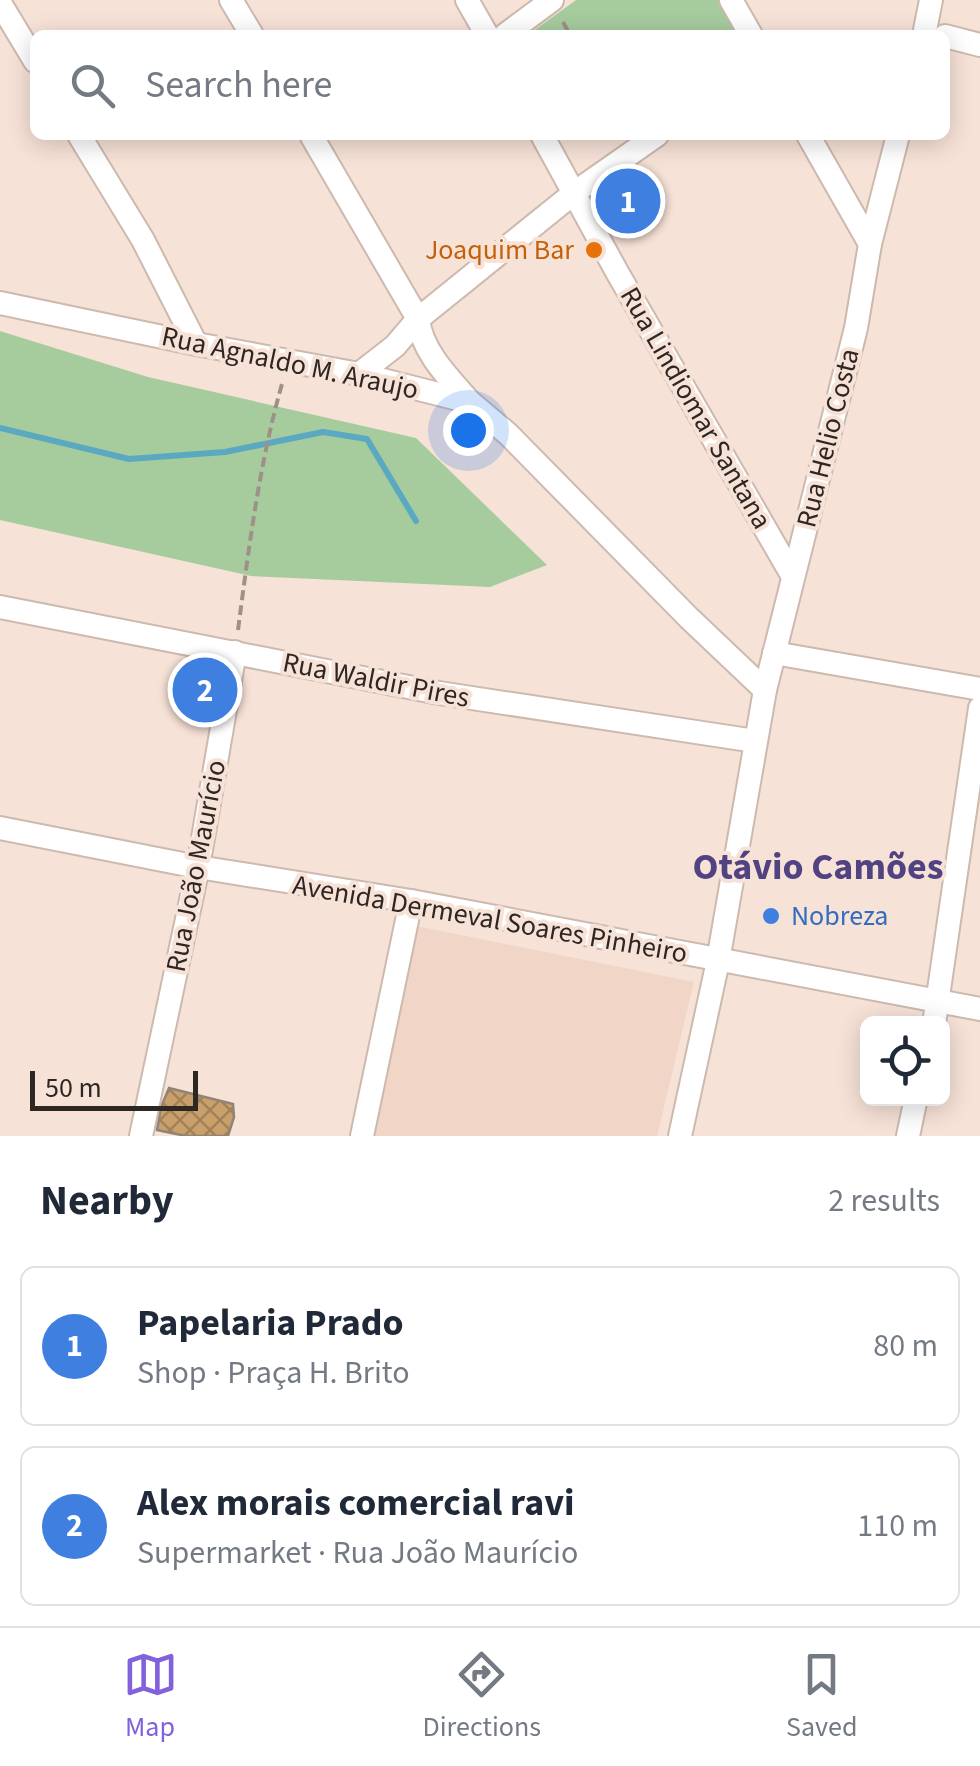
<!DOCTYPE html>
<meta charset="utf-8">
<style>
body{margin:0;font-family:"Source Sans 3",sans-serif;background:#f2f2f3;color:#1f2937}
.controls{position:absolute;right:30px;bottom:30px;display:grid;overflow:hidden;border-radius:15px;box-shadow:0 5px 25px #0003}
.controls button{width:90px;height:90px;display:grid;place-items:center;padding:0;border:0;border-bottom:2px solid #e0e1e3;background:#fff;color:#1f2937;font:50px sans-serif}
.scale{position:absolute;left:30px;bottom:25px;width:168px;box-sizing:border-box;padding-left:10px;border:5px solid #2e2622;border-top:0;font-size:28px;line-height:35px;white-space:nowrap;color:#2e2622;-webkit-text-stroke:8px #f7e2d7;paint-order:stroke}
.you{position:absolute;left:468px;top:430px;width:35px;height:35px;margin:-25px;border:8px solid #fff;border-radius:50%;background:#1a73e8;box-shadow:0 0 0 15px #1a73e833}
.badge{display:grid;place-items:center;width:65px;height:65px;border-radius:50%;background:#8161dc;color:#fff;font-size:32px;font-weight:700}
.pin{position:absolute;translate:-50% -50%;border:5px solid #fff;box-shadow:0 2px 10px #0006}
.list{margin:0;padding:0;list-style:none}
h2{display:flex;justify-content:space-between;align-items:center;height:130px;margin:0;padding:0 40px;font-size:42px}
h2 small{font-size:32px;font-weight:400;color:#747a83}
.list li{display:grid;grid-template-columns:65px 1fr auto;gap:30px;align-items:center;box-sizing:border-box;height:160px;margin:0 20px 20px;padding:0 20px;border:2px solid #e0e1e3;border-radius:15px}
.list b{display:block;font-size:38px;white-space:nowrap}
.list p{margin:0;font-size:32px;white-space:nowrap;color:#747a83}
.list em{font-size:32px;font-style:normal;color:#747a83}
.icon{flex:none;width:55px;height:55px;fill:none;stroke:currentColor;stroke-width:2;stroke-linecap:round;stroke-linejoin:round}
.map{position:relative;flex:none;width:980px;height:1136px;overflow:hidden}
.search{position:absolute;background:#fff;box-shadow:0 5px 25px #0003;left:30px;right:30px;top:30px;height:110px;display:flex;align-items:center;gap:25px;box-sizing:border-box;padding:0 35px;border-radius:15px;color:#747a83;font-size:38px}
.sheet{height:490px;background:#fff}
nav{display:flex;justify-content:space-around;align-items:center;box-sizing:border-box;height:140px;border-top:2px solid #e0e1e3;background:#fff;font-size:28px;color:#747a83}
nav a{display:grid;justify-items:center;gap:5px}
nav .on{color:#8161dc}
.map>svg:first-child{display:block}
.built{fill:#f1d5c6}
.green{fill:#a6cc9e}
.lines{fill:none;stroke-linecap:round;stroke-linejoin:round}
.stream{stroke:#5aa9c1;stroke-width:6}
.building{fill:url(#building-cross-hatch);stroke:#918474;stroke-width:2.5}
.street-casing{stroke:#cdb9ae;stroke-width:26}
.path{stroke:#9f9088;stroke-width:4;stroke-dasharray:10 5;stroke-linecap:butt}
.street{stroke:#fff;stroke-width:22}
.food-dot{fill:#e8710a;stroke:#f7e2d7;stroke-width:4}
.shop-dot{fill:#3f7fe0;stroke:#f7e2d7;stroke-width:4}
.labels{text-anchor:middle;dominant-baseline:central;stroke-width:8;stroke-linejoin:round;paint-order:stroke}
.food-label{font-size:28px;fill:#c56008;stroke:#f7e2d7;text-anchor:end}
.street-label{font-size:28px;fill:#2e2622;stroke:#f7e2d7}
.shop-label{font-size:28px;fill:#366cbe;stroke:#f7e2d7;text-anchor:start}
.district-label{font-size:38px;font-weight:bold;fill:#514381;stroke:#f7e2d7}
</style>
<div class="map">
<svg width="980" height="1136" viewBox="0 0 980 1136">
<defs>
<pattern id="building-cross-hatch" width="8" height="8" patternUnits="userSpaceOnUse" patternTransform="scale(2.5)"><rect width="8" height="8" fill="#c9a06b"/><path d="M0 0l8 8M0 8l8-8" fill="none" stroke="#a48258"/></pattern>
</defs>
<rect width="100%" height="100%" fill="#f7e2d7"/>
<!-- built -->
<path class="built" d="M 411,925 L 694,982 L 657,1136 L 372,1136 Z"/>
<!-- green -->
<g class="green">
<path d="M 576,0 L 735,0 L 753,35 L 528,35 Z"/>
<path d="M 0,331 L 148,377 L 416,438 L 547,565 L 490,587 L 251,576 L 0,520 Z"/>
</g>
<g class="lines">
<!-- stream -->
<path class="stream" d="M 0,428 L 129,459 L 225,452 L 323,432 L 367,439 L 416,521"/>
</g>
<!-- building -->
<path class="building" d="M 169,1088 L 233,1104 L 234,1117 L 228,1136 L 186,1136 L 157,1130 L 161,1107 Z"/>
<g class="lines">
<!-- street casing -->
<g class="street-casing">
<g id="street">
<path d="M 231,0 L 252,35"/>
<path d="M 467,0 L 487,35"/>
<path d="M 731,0 L 751,35"/>
<path d="M 0,3 L 35,61"/>
<path d="M 505,35 L 552,0"/>
<path d="M 924,35 L 931,0"/>
<path d="M 945,36 L 980,45"/>
<path d="M 79,135 L 143,240 L 196,344"/>
<path d="M 311,135 L 418,319 C 422,352 449,378 470,402"/>
<path d="M 542,135 L 617,272 L 792,575"/>
<path d="M 808,135 L 870,244"/>
<path d="M 0,303 L 196,344 L 359,374 L 470,402 L 508,434 L 689,618 L 765,690"/>
<path d="M 359,374 L 395,346 L 418,319 L 574,193 L 657,135"/>
<path d="M 0,607 L 439,693 L 755,741"/>
<path d="M 774,653 L 980,689"/>
<path d="M 0,828 L 198,867 L 411,901 L 980,1009"/>
<path d="M 934,1024 L 980,708"/>
<path d="M 141,1136 L 198,867 L 235,652"/>
<path d="M 362,1136 L 411,901"/>
<path d="M 680,1136 L 718,961 L 765,690 L 856,328 L 870,244 L 898,135"/>
<path d="M 908,1136 L 916,1098"/>
</g>
</g>
<!-- path -->
<g class="path">
<path d="M 563,22 L 570,35"/>
<path d="M 621,35 L 624,32"/>
<path d="M 238,630 C 249,547 259,465 282,384"/>
</g>
<!-- street -->
<use href="#street" class="street"/>
</g>
<!-- markers -->
<circle class="food-dot" cx="594" cy="250" r="10"/>
<circle class="shop-dot" cx="771" cy="916" r="10"/>
<g class="labels">
<!-- food labels -->
<g class="food-label">
<text x="574" y="250">Joaquim Bar</text>
</g>
<!-- street labels -->
<g class="street-label">
<text transform="translate(290 363) rotate(12)">Rua Agnaldo M. Araujo</text>
<text transform="translate(696 408) rotate(60)">Rua Lindiomar Santana</text>
<text transform="translate(828 438) rotate(-76)">Rua Helio Costa</text>
<text transform="translate(376 680) rotate(11)">Rua Waldir Pires</text>
<text transform="translate(196 866) rotate(-79)">Rua João Maurício</text>
<text transform="translate(490 919) rotate(10)">Avenida Dermeval Soares Pinheiro</text>
</g>
<!-- shop labels -->
<g class="shop-label">
<text x="791" y="916">Nobreza</text>
</g>
<!-- district labels -->
<g class="district-label">
<text x="818" y="867">Otávio Camões</text>
</g>
</g>
</svg>
<div class="controls">
<button><svg class="icon" aria-label="locate" viewBox="0 0 24 24"><circle cx="12" cy="12" r="6"/><path d="M12 2v4M12 18v4M2 12h4M18 12h4"/></svg></button>
</div>
<div class="scale">50 m</div>
<div class="you"></div>
<div class="pin badge" style="left:628px;top:201px;background:#3f7fe0">1</div>
<div class="pin badge" style="left:205px;top:690px;background:#3f7fe0">2</div>
<div class="search"><svg class="icon" aria-label="search" viewBox="0 0 24 24"><circle cx="10" cy="10" r="6"/><path d="M15 15l6 6"/></svg>Search here</div>
</div>
<section class="sheet">
<h2>Nearby<small>2 results</small></h2>
<ul class="list">
<li><span class="badge" style="background:#3f7fe0">1</span><div><b>Papelaria Prado</b><p>Shop · Praça H. Brito</p></div><em>80 m</em></li>
<li><span class="badge" style="background:#3f7fe0">2</span><div><b>Alex morais comercial ravi</b><p>Supermarket · Rua João Maurício</p></div><em>110 m</em></li>
</ul>
</section>
<nav>
<a class="on"><svg class="icon" aria-label="map" viewBox="0 0 24 24"><path d="M3 6l6-2 6 2 6-2v14l-6 2-6-2-6 2zM9 4v14M15 6v14"/></svg>Map</a>
<a><svg class="icon" aria-label="directions" viewBox="0 0 24 24"><path d="M12 3l9 9-9 9-9-9zM9 14v-3h6M13 9l2 2-2 2"/></svg>Directions</a>
<a><svg class="icon" aria-label="saved" viewBox="0 0 24 24"><path d="M7 4h10v16l-5-4-5 4z"/></svg>Saved</a>
</nav>
